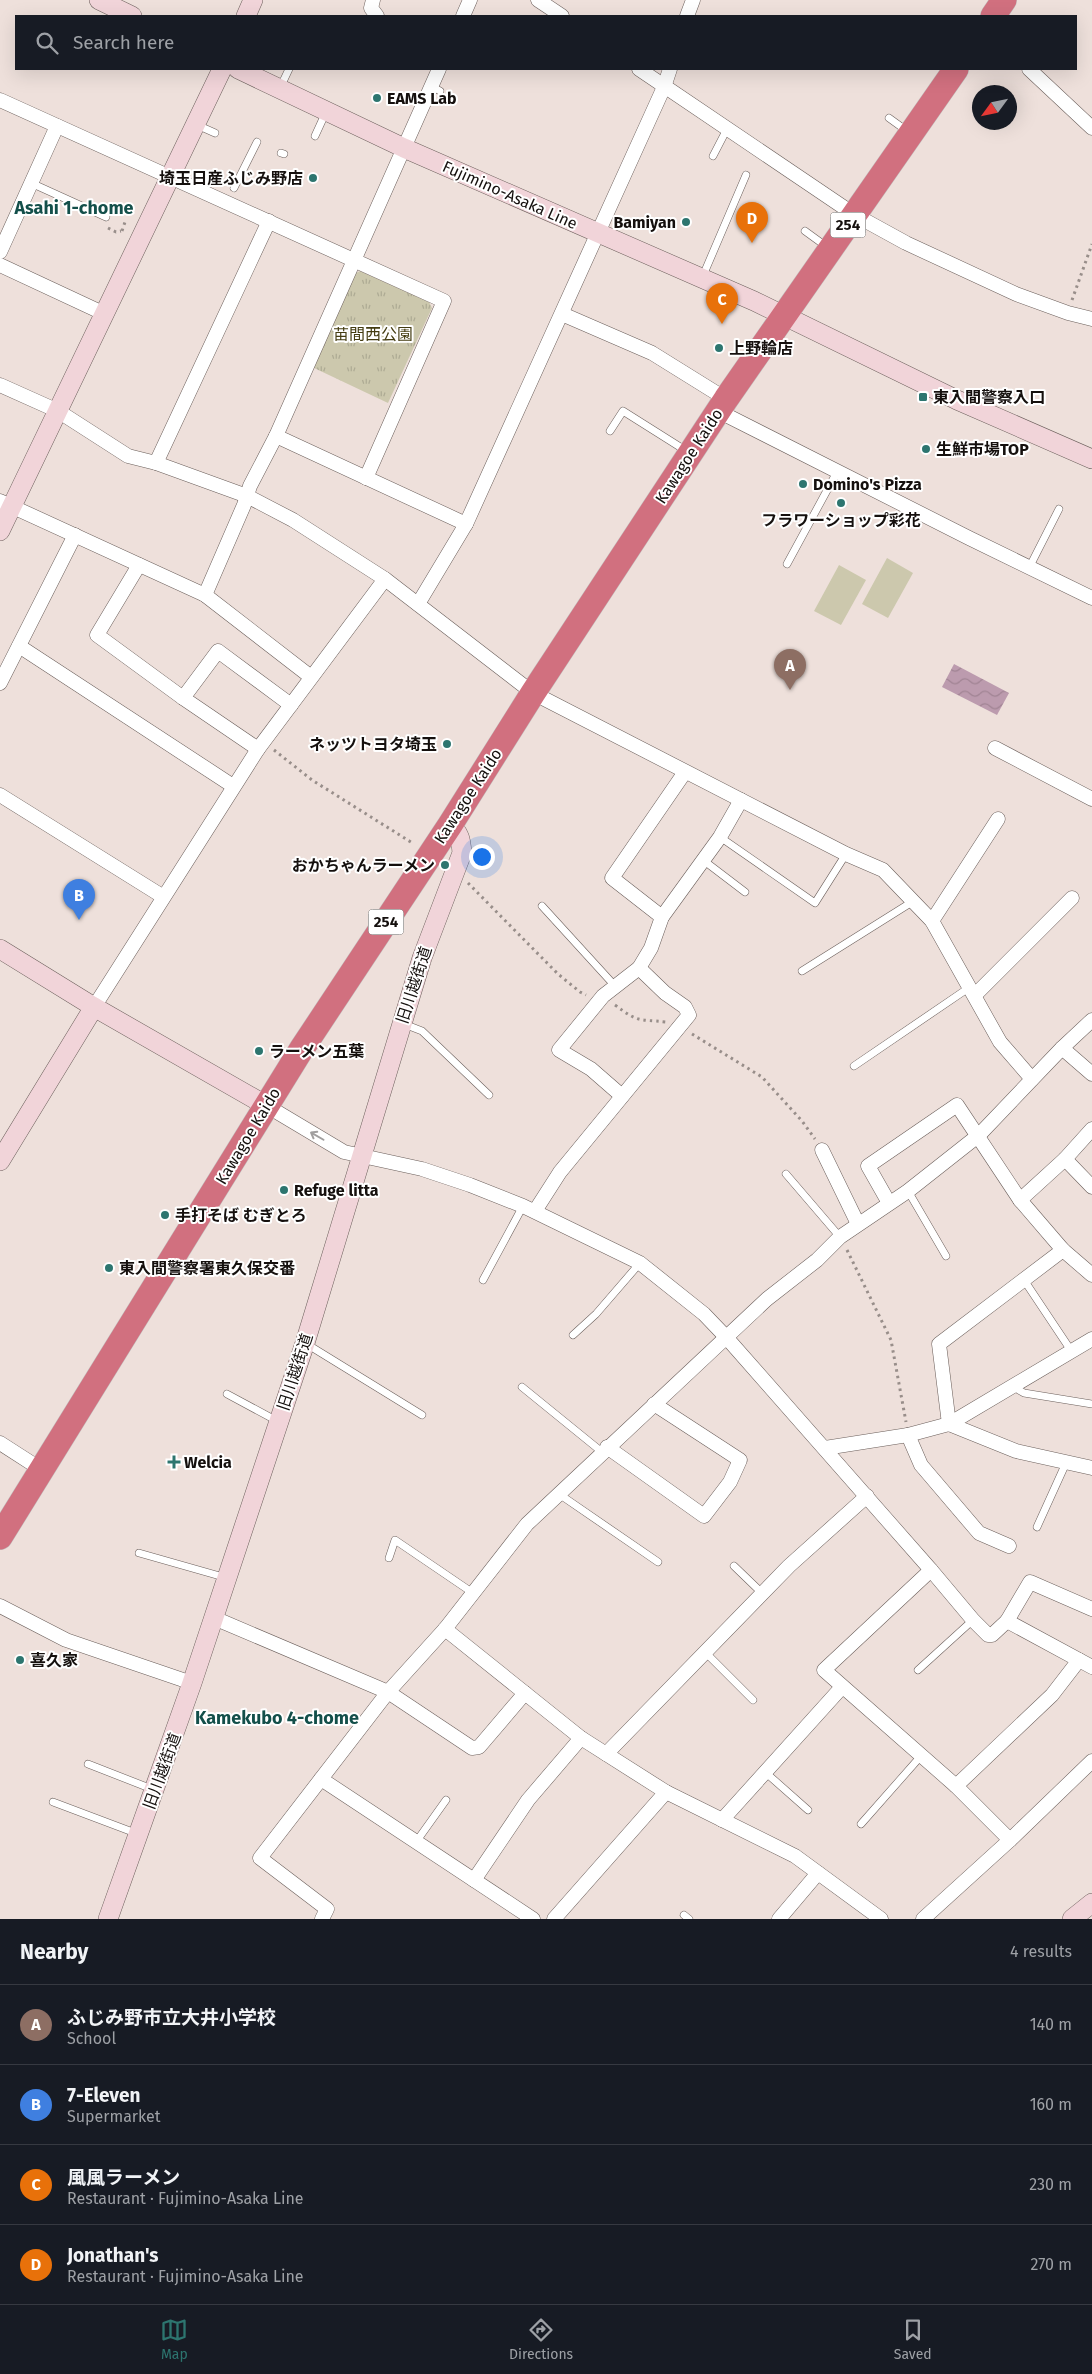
<!DOCTYPE html>
<meta charset="utf-8">
<style>
body{margin:0;font-family:"Fira Sans","Noto Sans JP",sans-serif;background:#20242c;color:#f1f3f6}
.compass{position:absolute;left:972px;top:85px;width:45px;height:45px;border-radius:50%;background:#171b24;box-shadow:0 5px 20px #0002;rotate:237deg}
.you{position:absolute;left:481px;top:856px;width:18px;height:18px;margin:-12px;border:4px solid #fff;border-radius:50%;background:#1a73e8;box-shadow:0 0 0 8px #1a73e833}
.badge{display:grid;place-items:center;width:32px;height:32px;border-radius:50%;background:#2d756f;color:#fff;font-size:16px;font-weight:700}
.pin{position:absolute;translate:-50% -41px;filter:drop-shadow(0 1px 2px #0008)}
.pin::after{content:'';position:absolute;top:26px;width:18px;height:15px;background:inherit;clip-path:polygon(0 0,100% 0,50% 100%)}
.list{margin:0;padding:0;list-style:none}
h2{display:flex;justify-content:space-between;align-items:center;height:65px;margin:0;padding:0 20px;font-size:21px}
h2 small{font-size:16px;font-weight:400;color:#9ea1a6}
.list li{display:grid;grid-template-columns:32px 1fr auto;gap:15px;align-items:center;box-sizing:border-box;height:80px;padding:0 20px;border-top:1px solid #363941}
.list b{display:block;font-size:19px;white-space:nowrap}
.list p{margin:0;font-size:16px;white-space:nowrap;color:#9ea1a6}
.list em{font-size:16px;font-style:normal;color:#9ea1a6}
.icon{flex:none;width:28px;height:28px;fill:none;stroke:currentColor;stroke-width:2;stroke-linecap:round;stroke-linejoin:round}
.map{position:relative;flex:none;width:1092px;height:1919px;overflow:hidden}
.search{position:absolute;background:#171b24;box-shadow:0 5px 20px #0002;left:15px;right:15px;top:15px;height:55px;display:flex;align-items:center;gap:12px;box-sizing:border-box;padding:0 18px;border-radius:0px;color:#9ea1a6;font-size:19px}
.sheet{height:385px;background:#171b24}
nav{display:flex;justify-content:space-around;align-items:center;box-sizing:border-box;height:70px;border-top:1px solid #363941;background:#171b24;font-size:14px;color:#9ea1a6}
nav a{display:grid;justify-items:center;gap:2px}
nav .on{color:#2d756f}
.map>svg:first-child{display:block}
.grass{fill:url(#grass-tufts)}
.pitch{fill:#ccc8ad}
.water{fill:url(#water-waves)}
.lines{fill:none;stroke-linecap:round;stroke-linejoin:round}
.lane-casing{stroke:#6b5f5b;stroke-width:8}
.street-casing{stroke:#6b5f5b;stroke-width:15}
.secondary-casing{stroke:#6b5f5b;stroke-width:20}
.highway-casing{stroke:#c2c1c0;stroke-width:26}
.path{stroke:#988e8a;stroke-width:3;stroke-dasharray:2.5 4;stroke-linecap:butt}
.lane{stroke:#fff;stroke-width:7}
.street{stroke:#fff;stroke-width:14}
.secondary{stroke:#f1d4d9;stroke-width:19}
.highway{stroke:#d1707f;stroke-width:25}
.oneway{stroke:#a19f9f}
.poi-dot{fill:#2d756f;stroke:#fff;stroke-width:2}
.labels{text-anchor:middle;dominant-baseline:central;stroke-width:4;stroke-linejoin:round;paint-order:stroke}
.shield{fill:#fff;stroke:#5b5856;stroke-width:1}
.shield-label{font-size:15px;font-weight:bold;fill:#15100e}
.poi-label{font-size:16px;font-weight:bold;fill:#15100e;stroke:#fff;text-anchor:start}
.street-label{font-size:16px;fill:#15100e;stroke:#fff}
.park-label{font-size:16px;fill:#443c11;stroke:#fff}
.neighbourhood-label{font-size:18px;font-weight:bold;fill:#134f4a;stroke:#fff}
</style>
<div class="map">
<svg width="1092" height="1919" viewBox="0 0 1092 1919">
<defs>
<pattern id="grass-tufts" width="24" height="20" patternUnits="userSpaceOnUse" patternTransform="scale(1.25)"><rect width="24" height="20" fill="#ccc8ad"/><path d="M3 7l-1-3M5 7V3M7 7l1-3M15 17l-1-3M17 17v-4M19 17l1-3" fill="none" stroke="#aeab94"/></pattern>
<pattern id="water-waves" width="16" height="10" patternUnits="userSpaceOnUse" patternTransform="scale(1.25)"><rect width="16" height="10" fill="#bc9bae"/><path d="M0 5q4-4 8 0t8 0" fill="none" stroke="#a18494"/></pattern>
</defs>
<rect width="100%" height="100%" fill="#eee0db"/>
<!-- grass -->
<path class="grass" d="M 360,271 L 429,302 L 432,308 L 388,403 L 312,367 L 354,274 Z"/>
<!-- pitch -->
<g class="pitch">
<path d="M 887,558 L 913,573 L 888,618 L 862,604 Z"/>
<path d="M 839,565 L 866,580 L 841,625 L 814,611 Z"/>
</g>
<!-- water -->
<path class="water" d="M 954,664 L 1009,693 L 997,715 L 942,687 Z"/>
<g class="lines">
<!-- lane casing -->
<g class="lane-casing">
<g id="lane">
<path d="M 431,86 L 440,91"/>
<path d="M 280,88 L 289,69"/>
<path d="M 889,118 L 907,131"/>
<path d="M 197,125 L 215,133"/>
<path d="M 315,136 L 326,112"/>
<path d="M 281,153 L 284,154"/>
<path d="M 713,156 L 727,129"/>
<path d="M 31,183 L 106,217"/>
<path d="M 234,188 L 257,142"/>
<path d="M 805,231 L 827,247"/>
<path d="M 702,278 L 746,175"/>
<path d="M 610,431 L 623,411 L 688,452"/>
<path d="M 787,564 L 837,472"/>
<path d="M 1030,566 L 1059,509"/>
<path d="M 720,837 L 815,903 L 846,854"/>
<path d="M 703,860 L 745,892"/>
<path d="M 542,906 L 615,986"/>
<path d="M 802,971 L 912,902"/>
<path d="M 404,1024 L 422,1031 L 489,1095"/>
<path d="M 854,1066 L 970,987"/>
<path d="M 786,1174 L 840,1237"/>
<path d="M 908,1191 L 946,1256"/>
<path d="M 483,1280 L 523,1206"/>
<path d="M 1024,1280 L 1072,1352"/>
<path d="M 573,1335 L 596,1314 L 640,1263"/>
<path d="M 305,1343 L 422,1415"/>
<path d="M 1012,1386 L 1024,1393 L 1092,1404"/>
<path d="M 522,1387 L 602,1452"/>
<path d="M 227,1394 L 279,1422"/>
<path d="M 559,1494 L 658,1562"/>
<path d="M 1037,1527 L 1066,1463"/>
<path d="M 139,1553 L 227,1578"/>
<path d="M 389,1558 L 395,1540 L 473,1593"/>
<path d="M 734,1566 L 762,1593"/>
<path d="M 705,1652 L 753,1700"/>
<path d="M 918,1670 L 973,1620"/>
<path d="M 88,1764 L 152,1789"/>
<path d="M 765,1772 L 808,1810"/>
<path d="M 53,1802 L 138,1834"/>
<path d="M 861,1824 L 921,1756"/>
<path d="M 416,1842 L 446,1800"/>
<path d="M 684,1915 L 689,1919"/>
</g>
</g>
<!-- street casing -->
<g class="street-casing">
<g id="street">
<path d="M 373,0 L 371,8 L 377,16"/>
<path d="M 538,0 L 562,16"/>
<path d="M 463,16 L 470,0"/>
<path d="M 687,16 L 693,0"/>
<path d="M 639,69 L 855,215 L 906,243 L 1016,294 L 1068,313 L 1092,319"/>
<path d="M 1029,69 L 1092,128"/>
<path d="M 0,100 L 444,301 L 366,478"/>
<path d="M 0,252 L 57,126"/>
<path d="M 0,265 L 105,314"/>
<path d="M 562,314 L 652,353 L 726,399"/>
<path d="M 0,385 L 58,411 L 128,456 L 156,463 L 247,496 L 293,520 L 385,579 L 533,693 L 846,854 L 883,870 L 932,921 L 1000,1042 L 1032,1079"/>
<path d="M 718,411 L 969,538 L 1092,598"/>
<path d="M 276,436 L 466,524 L 664,87 L 670,69"/>
<path d="M 156,463 L 269,221"/>
<path d="M 0,501 L 205,595 L 311,677"/>
<path d="M 139,565 L 97,635 L 183,698 L 258,749"/>
<path d="M 205,595 L 244,505 L 250,486 L 276,436 L 439,69"/>
<path d="M 418,604 L 466,524"/>
<path d="M 19,646 L 233,786"/>
<path d="M 0,683 L 75,535"/>
<path d="M 183,698 L 218,651 L 291,705"/>
<path d="M 995,748 L 1092,799"/>
<path d="M 0,795 L 162,896"/>
<path d="M 662,917 L 612,878 L 685,772"/>
<path d="M 932,921 L 998,819"/>
<path d="M 975,995 L 1072,898"/>
<path d="M 94,1007 L 258,749 L 385,579"/>
<path d="M 1062,1048 L 1092,1074"/>
<path d="M 622,1096 L 591,1069 L 559,1050 L 603,996 L 639,968 L 651,948 L 662,917 L 720,837 L 741,800"/>
<path d="M 267,1106 L 344,1152 L 422,1169 L 470,1185 L 523,1206 L 640,1263 L 704,1314 L 726,1337 L 931,1570 L 973,1620 L 988,1635 L 992,1635 L 1007,1621"/>
<path d="M 822,1150 L 858,1224"/>
<path d="M 1065,1159 L 1092,1187"/>
<path d="M 1020,1200 L 1065,1159 L 1092,1129"/>
<path d="M 889,1203 L 868,1166 L 957,1105 L 1020,1200 L 1063,1250 L 1092,1275"/>
<path d="M 535,1211 L 560,1172 L 689,1015 L 685,1007 L 665,993 L 639,968"/>
<path d="M 949,1424 L 939,1344 L 1063,1250"/>
<path d="M 949,1424 L 1016,1451 L 1092,1468"/>
<path d="M 908,1435 L 921,1465 L 979,1533 L 1009,1546"/>
<path d="M 0,1443 L 42,1470"/>
<path d="M 607,1447 L 704,1516 L 730,1482 L 740,1460 L 654,1404"/>
<path d="M 825,1448 L 908,1435 L 949,1424 L 1092,1339"/>
<path d="M 931,1570 L 824,1670 L 956,1786 L 1010,1840"/>
<path d="M 0,1606 L 66,1640 L 192,1683"/>
<path d="M 1092,1609 L 1030,1582 L 1007,1621 L 1092,1667"/>
<path d="M 214,1618 L 388,1692 L 472,1748 L 479,1747 L 525,1693"/>
<path d="M 445,1629 L 581,1738 L 666,1792 L 795,1856 L 881,1919"/>
<path d="M 606,1754 L 789,1566 L 867,1496"/>
<path d="M 321,1779 L 533,1919"/>
<path d="M 956,1786 L 1052,1695 L 1079,1660"/>
<path d="M 722,1820 L 842,1687"/>
<path d="M 474,1880 L 528,1800 L 581,1738"/>
<path d="M 322,1919 L 327,1909 L 260,1858 L 388,1692 L 445,1629 L 527,1524 L 767,1299 L 817,1260 L 840,1237 L 908,1191 L 979,1135 L 1062,1048 L 1092,1020"/>
<path d="M 554,1919 L 666,1792"/>
<path d="M 779,1919 L 818,1873"/>
<path d="M 923,1919 L 1010,1840 L 1092,1761"/>
</g>
</g>
<!-- secondary casing -->
<g class="secondary-casing">
<g id="secondary">
<path d="M 99,0 L 132,16"/>
<path d="M 246,16 L 253,0"/>
<path d="M 238,69 L 404,148 L 754,301 L 957,400 L 1092,459"/>
<path d="M 0,531 L 222,69"/>
<path d="M 0,949 L 94,1007 L 267,1106"/>
<path d="M 0,1161 L 94,1007"/>
<path d="M 108,1919 L 192,1683 L 305,1343 L 422,958 L 462,853 C 461,840 460,833 450,825"/>
<path d="M 1072,1919 L 1092,1903"/>
</g>
</g>
<!-- highway casing -->
<g class="highway-casing">
<g id="highway">
<path d="M 993,16 L 1004,0"/>
<path d="M 0,1537 L 301,1050 L 450,825 L 533,693 L 726,399 L 956,69"/>
</g>
</g>
<!-- path -->
<g class="path">
<path d="M 108,228 L 116,232 L 121,231"/>
<path d="M 122,231 L 126,219"/>
<path d="M 1072,300 L 1092,244"/>
<path d="M 274,750 L 312,780 L 414,844"/>
<path d="M 468,883 L 558,974 L 580,992 L 586,995"/>
<path d="M 615,1005 C 639,1023 638,1019 666,1022"/>
<path d="M 692,1034 L 762,1077 L 802,1121 L 815,1139"/>
<path d="M 847,1250 L 891,1340 L 906,1422"/>
</g>
<!-- lane -->
<use href="#lane" class="lane"/>
<!-- street -->
<use href="#street" class="street"/>
<!-- secondary -->
<use href="#secondary" class="secondary"/>
<!-- highway -->
<use href="#highway" class="highway"/>
</g>
<!-- one-way arrows -->
<defs><path id="oneway-shaft" d="M-6 0H5M1.5-3L5.5 0L1.5 3" fill="none" stroke-width="1.6" stroke-linecap="round" stroke-linejoin="round" transform="scale(1.25)"/></defs>
<use class="oneway" href="#oneway-shaft" transform="translate(317 1136) rotate(-150)"/>
<!-- markers -->
<g class="poi-dot">
<circle cx="377" cy="98" r="5"/>
<circle cx="313" cy="178" r="5"/>
<circle cx="686" cy="222" r="5"/>
<circle cx="719" cy="348" r="5"/>
<rect x="918" y="392" width="10" height="10" rx="2.5"/>
<circle cx="926" cy="449" r="5"/>
<circle cx="803" cy="484" r="5"/>
<circle cx="841" cy="503" r="5"/>
<circle cx="447" cy="744" r="5"/>
<circle cx="445" cy="865" r="5"/>
<circle cx="259" cy="1051" r="5"/>
<circle cx="284" cy="1190" r="5"/>
<circle cx="165" cy="1215" r="5"/>
<circle cx="109" cy="1268" r="5"/>
<path d="M171.5 1454.5h5v5h5v5h-5v5h-5v-5h-5v-5h5z"/>
<circle cx="20" cy="1660" r="5"/>
</g>
<g class="labels">
<!-- shield labels -->
<g class="shield">
<rect x="830.5" y="212.5" width="35" height="25" rx="4"/>
<rect x="368.5" y="909.5" width="35" height="25" rx="4"/>
</g>
<g class="shield-label">
<text x="848" y="225">254</text>
<text x="386" y="922">254</text>
</g>
<!-- poi labels -->
<g class="poi-label">
<text x="387" y="98">EAMS Lab</text>
<text x="303" y="178" text-anchor="end">埼玉日産ふじみ野店</text>
<text x="676" y="222" text-anchor="end">Bamiyan</text>
<text x="729" y="348">上野輪店</text>
<text x="933" y="397">東入間警察入口</text>
<text x="936" y="449">生鮮市場TOP</text>
<text x="813" y="484">Domino's Pizza</text>
<text x="841" y="520" text-anchor="middle">フラワーショップ彩花</text>
<text x="437" y="744" text-anchor="end">ネッツトヨタ埼玉</text>
<text x="435" y="865" text-anchor="end">おかちゃんラーメン</text>
<text x="269" y="1051">ラーメン五葉</text>
<text x="294" y="1190">Refuge litta</text>
<text x="175" y="1215">手打そば むぎとろ</text>
<text x="119" y="1268">東入間警察署東久保交番</text>
<text x="184" y="1462">Welcia</text>
<text x="30" y="1660">喜久家</text>
</g>
<!-- street labels -->
<g class="street-label">
<text transform="translate(510 195) rotate(24)">Fujimino-Asaka Line</text>
<text transform="translate(689 456) rotate(-57)">Kawagoe Kaido</text>
<text transform="translate(468 796) rotate(-57)">Kawagoe Kaido</text>
<text transform="translate(414 985) rotate(-72)">旧川越街道</text>
<text transform="translate(248 1136) rotate(-59)">Kawagoe Kaido</text>
<text transform="translate(295 1372) rotate(-72)">旧川越街道</text>
<text transform="translate(162 1771) rotate(-70)">旧川越街道</text>
</g>
<!-- park labels -->
<g class="park-label">
<text x="373" y="334">苗間西公園</text>
</g>
<!-- neighbourhood labels -->
<g class="neighbourhood-label">
<text x="74" y="208">Asahi 1-chome</text>
<text x="277" y="1718">Kamekubo 4-chome</text>
</g>
</g>
</svg>
<svg class="compass" viewBox="-18 -18 36 36"><path d="M0-13l5 13h-10z" fill="#e53935"/><path d="M0 13l5-13h-10z" fill="#9ea1a6"/></svg>
<div class="you"></div>
<div class="pin badge" style="left:790px;top:690px;background:#8d6e63">A</div>
<div class="pin badge" style="left:79px;top:920px;background:#3f7fe0">B</div>
<div class="pin badge" style="left:722px;top:324px;background:#e8710a">C</div>
<div class="pin badge" style="left:752px;top:243px;background:#e8710a">D</div>
<div class="search"><svg class="icon" aria-label="search" viewBox="0 0 24 24"><circle cx="10" cy="10" r="6"/><path d="M15 15l6 6"/></svg>Search here</div>
</div>
<section class="sheet">
<h2>Nearby<small>4 results</small></h2>
<ul class="list">
<li><span class="badge" style="background:#8d6e63">A</span><div><b>ふじみ野市立大井小学校</b><p>School</p></div><em>140 m</em></li>
<li><span class="badge" style="background:#3f7fe0">B</span><div><b>7-Eleven</b><p>Supermarket</p></div><em>160 m</em></li>
<li><span class="badge" style="background:#e8710a">C</span><div><b>風風ラーメン</b><p>Restaurant · Fujimino-Asaka Line</p></div><em>230 m</em></li>
<li><span class="badge" style="background:#e8710a">D</span><div><b>Jonathan's</b><p>Restaurant · Fujimino-Asaka Line</p></div><em>270 m</em></li>
</ul>
</section>
<nav>
<a class="on"><svg class="icon" aria-label="map" viewBox="0 0 24 24"><path d="M3 6l6-2 6 2 6-2v14l-6 2-6-2-6 2zM9 4v14M15 6v14"/></svg>Map</a>
<a><svg class="icon" aria-label="directions" viewBox="0 0 24 24"><path d="M12 3l9 9-9 9-9-9zM9 14v-3h6M13 9l2 2-2 2"/></svg>Directions</a>
<a><svg class="icon" aria-label="saved" viewBox="0 0 24 24"><path d="M7 4h10v16l-5-4-5 4z"/></svg>Saved</a>
</nav>
